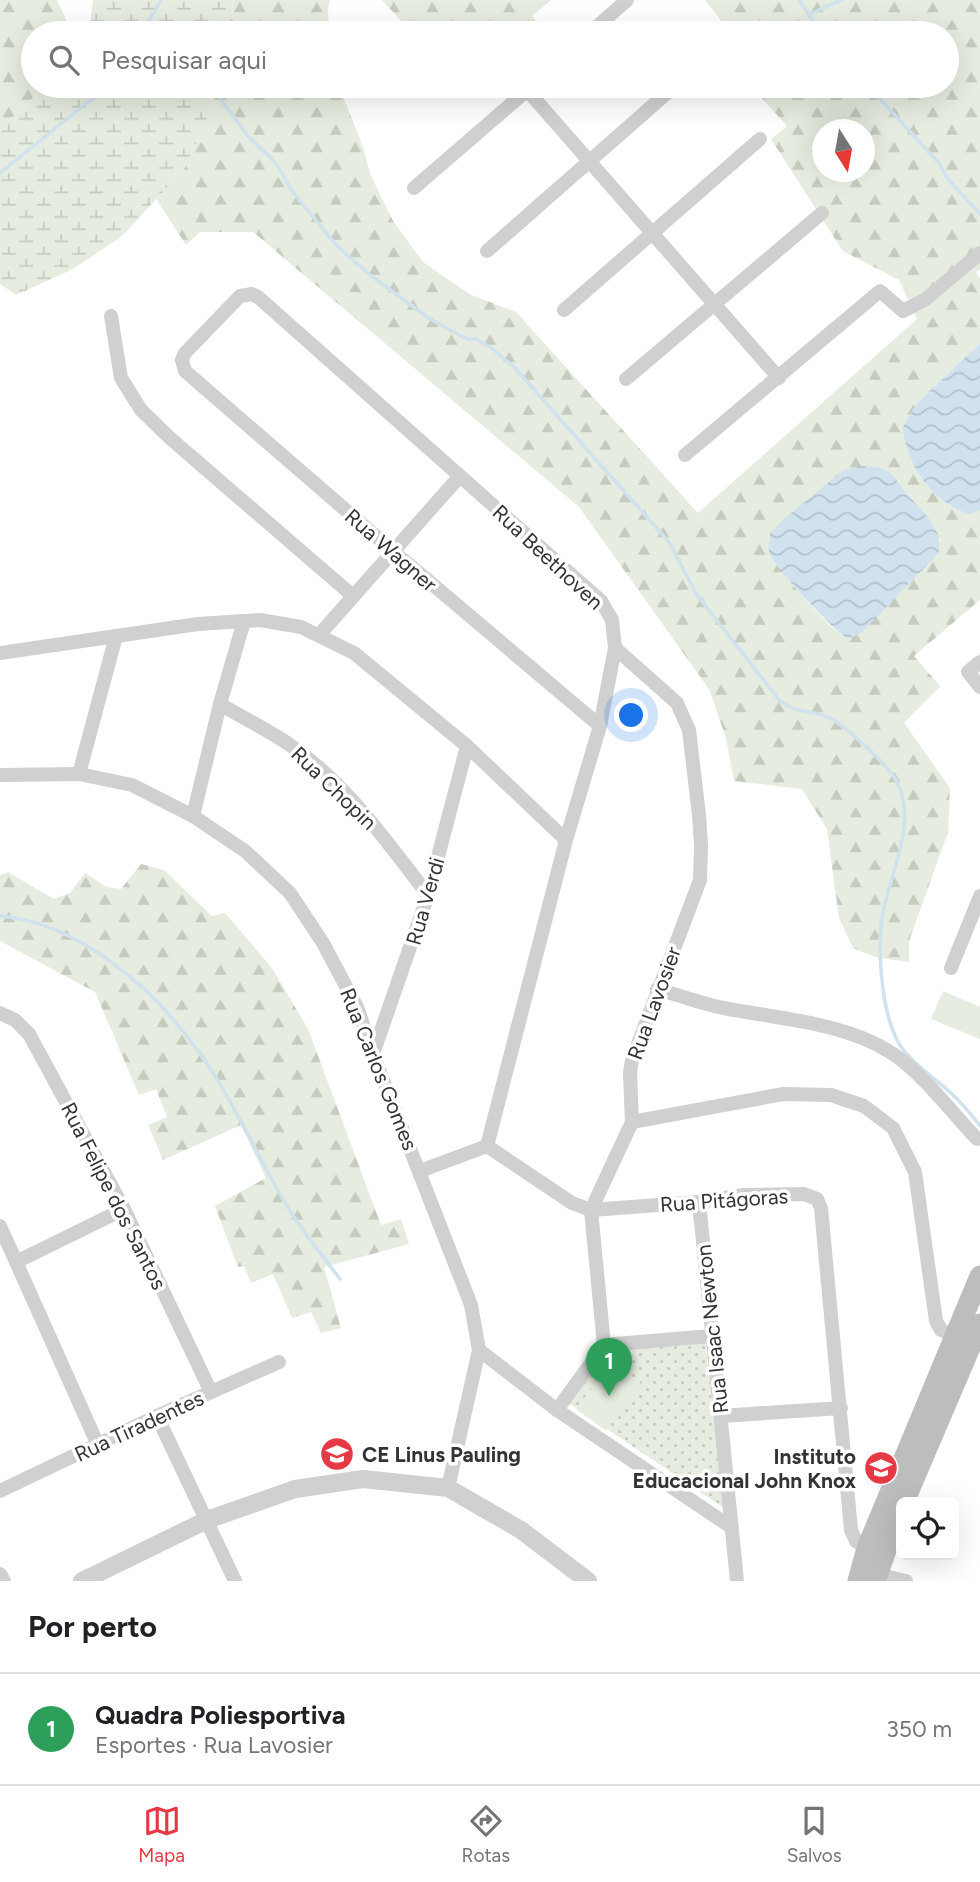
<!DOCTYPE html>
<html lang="pt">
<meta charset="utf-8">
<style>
body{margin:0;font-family:Figtree,sans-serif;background:#f6f6f6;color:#202124}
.controls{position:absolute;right:21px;bottom:21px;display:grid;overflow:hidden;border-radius:10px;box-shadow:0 7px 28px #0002}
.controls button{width:63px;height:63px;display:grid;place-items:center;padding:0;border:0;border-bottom:2px solid #e0e0e0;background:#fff;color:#202124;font:35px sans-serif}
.compass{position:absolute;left:812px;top:119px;width:63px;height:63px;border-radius:50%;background:#fff;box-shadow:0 7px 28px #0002;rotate:169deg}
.you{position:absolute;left:632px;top:716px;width:24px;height:24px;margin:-18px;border:5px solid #fff;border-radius:50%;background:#1a73e8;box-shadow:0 0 0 10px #1a73e833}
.badge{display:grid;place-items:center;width:46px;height:46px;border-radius:50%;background:#e63946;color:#fff;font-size:23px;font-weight:700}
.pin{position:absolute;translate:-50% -58px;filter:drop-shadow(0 2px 4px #0008)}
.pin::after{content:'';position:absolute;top:37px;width:24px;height:21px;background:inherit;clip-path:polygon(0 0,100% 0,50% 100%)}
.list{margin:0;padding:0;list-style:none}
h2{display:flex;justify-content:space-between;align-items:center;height:91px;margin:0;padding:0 28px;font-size:30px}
h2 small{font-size:23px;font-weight:400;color:#757577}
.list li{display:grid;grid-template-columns:46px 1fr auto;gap:21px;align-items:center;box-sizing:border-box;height:112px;padding:0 28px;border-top:2px solid #e0e0e0}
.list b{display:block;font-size:26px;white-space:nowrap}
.list p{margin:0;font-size:23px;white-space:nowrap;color:#757577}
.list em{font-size:23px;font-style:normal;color:#757577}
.icon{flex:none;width:38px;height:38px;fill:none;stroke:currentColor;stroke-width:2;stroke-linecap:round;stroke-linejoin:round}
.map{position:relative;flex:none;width:980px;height:1581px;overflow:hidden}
.search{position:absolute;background:#fff;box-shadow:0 7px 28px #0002;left:21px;right:21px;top:21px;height:77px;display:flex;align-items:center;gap:18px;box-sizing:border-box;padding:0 24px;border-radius:38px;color:#757577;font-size:26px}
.sheet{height:203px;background:#fff}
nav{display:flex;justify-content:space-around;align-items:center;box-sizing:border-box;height:98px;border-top:2px solid #e0e0e0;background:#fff;font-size:19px;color:#757577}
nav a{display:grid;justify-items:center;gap:4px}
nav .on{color:#e63946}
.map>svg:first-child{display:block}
.green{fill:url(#green-dots)}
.forest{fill:url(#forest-firs);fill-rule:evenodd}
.wetland{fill:url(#wetland-marsh)}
.pitch{fill:#e6ecdf}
.water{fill:url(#water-waves)}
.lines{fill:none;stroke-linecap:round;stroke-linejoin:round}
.stream{stroke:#cfe2ee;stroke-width:3.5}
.minor{stroke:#d0d0d0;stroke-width:14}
.tertiary{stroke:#d0d0d0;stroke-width:18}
.secondary{stroke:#bdbdbd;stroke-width:21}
.labels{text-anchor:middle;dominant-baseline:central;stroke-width:7;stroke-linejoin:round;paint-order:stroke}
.street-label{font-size:21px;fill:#333;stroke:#fff}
.poi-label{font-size:21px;font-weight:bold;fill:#333;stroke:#fff;text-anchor:start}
</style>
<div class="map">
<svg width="980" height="1581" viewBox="0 0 980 1581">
<defs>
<pattern id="green-dots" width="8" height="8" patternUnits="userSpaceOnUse" patternTransform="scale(1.75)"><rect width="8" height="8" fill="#e6ecdf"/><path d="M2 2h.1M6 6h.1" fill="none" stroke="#c6cbc0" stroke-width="1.8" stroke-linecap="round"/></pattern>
<pattern id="forest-firs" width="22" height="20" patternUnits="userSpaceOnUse" patternTransform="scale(1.75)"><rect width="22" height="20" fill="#e6ecdf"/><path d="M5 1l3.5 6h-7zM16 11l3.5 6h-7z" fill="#c6cbc0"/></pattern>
<pattern id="wetland-marsh" width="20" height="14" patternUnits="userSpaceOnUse" patternTransform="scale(1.75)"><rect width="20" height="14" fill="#e6ecdf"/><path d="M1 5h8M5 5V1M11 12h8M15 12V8" fill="none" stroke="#c6cbc0"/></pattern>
<pattern id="water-waves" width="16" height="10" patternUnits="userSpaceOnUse" patternTransform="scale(1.75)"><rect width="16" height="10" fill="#cfe2ee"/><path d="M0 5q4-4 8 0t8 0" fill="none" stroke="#b2c2cd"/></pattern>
</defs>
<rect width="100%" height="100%" fill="#fff"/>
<!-- green -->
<path class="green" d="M 705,1340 L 724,1508 L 570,1404 L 609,1347 Z"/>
<!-- forest -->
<g class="forest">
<path d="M 0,0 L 57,0 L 72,33 L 33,33 L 33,86 L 45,86 L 0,130 Z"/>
<path d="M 232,0 L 330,0 L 328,9 L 329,33 L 230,33 L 233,21 Z"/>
<path d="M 382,0 L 551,0 L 532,16 L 548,33 L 412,33 Z"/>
<path d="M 705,0 L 980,0 L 980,269 L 976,273 L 980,278 L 980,343 L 918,402 L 902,428 C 909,469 930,500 970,515 L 980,510 L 980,600 L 914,656 L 940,686 L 904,723 L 950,788 L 948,832 L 909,941 L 909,962 L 875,957 L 853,948 L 839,918 L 827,829 L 802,789 L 734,781 L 726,738 L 709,689 L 579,507 L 253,232 L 200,232 L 186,245 L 156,199 L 184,169 L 206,121 L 217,86 L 339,86 L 363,147 L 370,174 L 393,221 L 423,262 L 469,294 L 516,312 L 698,513 L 917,319 L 899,280 L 843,251 L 771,139 L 787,126 L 751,86 L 947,86 L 947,33 L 731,33 ZM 822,130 L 864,130 L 864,172 L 822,172 ZM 888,472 L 911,498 L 940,540 L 938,554 L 848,639 C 822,623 785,577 769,552 Z"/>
<path d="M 141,864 L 164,870 L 212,916 L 225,913 L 272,968 L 308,1029 L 381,1225 L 401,1219 L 409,1244 L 324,1267 L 341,1328 L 321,1333 L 311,1312 L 292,1318 L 273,1274 L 251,1283 L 244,1266 L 238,1267 L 215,1206 L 266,1178 L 241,1125 L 163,1160 L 148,1125 L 167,1117 L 156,1089 L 139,1095 L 95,992 L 0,941 L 0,875 L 8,872 L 54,899 L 70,893 L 85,873 L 107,887 L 121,889 Z"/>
</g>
<!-- wetland -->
<g class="wetland">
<path d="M 93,0 L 232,0 L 233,21 L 230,33 L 85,33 L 90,26 Z"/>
<path d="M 45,86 L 217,86 L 206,121 L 184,169 L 122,236 L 73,269 L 16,295 L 0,284 L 0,130 Z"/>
</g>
<!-- pitch -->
<g class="pitch">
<path d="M 943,991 L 980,1007 L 980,1039 L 931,1019 Z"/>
<path d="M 612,1362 L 641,1383 L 606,1431 L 576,1409 Z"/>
</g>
<!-- water -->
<g class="water">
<path d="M 980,343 L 980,510 L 970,515 C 930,500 909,469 902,428 L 918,402 Z"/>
<path d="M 861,466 C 869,466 880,467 888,471 C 895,476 901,487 906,493 C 920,509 946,530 938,554 L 861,633 L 848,639 C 833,630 772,566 769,551 C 768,546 770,539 770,534 L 785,518 L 844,470 Z"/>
</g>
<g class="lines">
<!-- stream -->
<g class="stream">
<path d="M 799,0 L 821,33"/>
<path d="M 808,15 L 841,0"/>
<path d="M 142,33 L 161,0"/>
<path d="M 211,86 L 247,135 L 276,163 L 292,191 L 337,246 L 370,275 L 430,319 L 467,339 L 476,339 L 490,347 L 514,367 L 669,542 L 697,595 L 780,701 C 786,704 793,709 799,710 C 812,713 823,713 834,720 C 851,732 890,766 898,784 C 916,822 892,871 884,908 C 876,941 881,1007 896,1038 C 907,1061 934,1077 952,1094 C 963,1104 971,1114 980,1126"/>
<path d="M 868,86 L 938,162 L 948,179 L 980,214"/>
<path d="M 0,173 L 108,86"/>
<path d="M 0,916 C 80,923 156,990 200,1054 C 234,1101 257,1156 287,1206 C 303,1232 322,1255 340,1279"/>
</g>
<!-- minor -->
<g class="minor">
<path d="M 590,33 L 627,0"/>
<path d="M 527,90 L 779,378"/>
<path d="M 414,188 L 532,86"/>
<path d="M 487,251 L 675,86"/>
<path d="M 564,310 L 760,139"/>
<path d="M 111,316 L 121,378 L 141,410 L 171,439 L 353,596"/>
<path d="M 626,379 L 822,213"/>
<path d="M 685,455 L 880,291 L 903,311 L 926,299 L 980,253"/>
<path d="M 319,635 L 460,476"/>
<path d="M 0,653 L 198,624 L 260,620 L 301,627 L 354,653 L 467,746 L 566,840"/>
<path d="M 980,662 L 968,672 L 980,687"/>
<path d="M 220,704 C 243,718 268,730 290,745 C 346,783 387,842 428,895"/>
<path d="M 79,774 L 116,636"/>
<path d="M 0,775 L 79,774 L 132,785 L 193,816 L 245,851 L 290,893 L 323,943 L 357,1007 L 373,1054 L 471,1305 L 479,1350 L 448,1488"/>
<path d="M 193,816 L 220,704 L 244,621"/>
<path d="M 951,968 L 980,896"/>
<path d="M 657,989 C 679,995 702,1004 724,1008 C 779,1019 842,1022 890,1052 C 920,1070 952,1113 977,1139"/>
<path d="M 0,1013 L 15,1020 L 29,1034 L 124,1209 L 211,1392"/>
<path d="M 373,1054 L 428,895 L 467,746"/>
<path d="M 632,1122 L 783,1094 L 831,1095 L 864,1106 L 893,1128 L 915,1172 L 936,1321 L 941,1330 L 954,1336"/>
<path d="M 487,1146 L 566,840 L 600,726 L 615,648 L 612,620 L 601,601 L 258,297 L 252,294 L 240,296 L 185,353 L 182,360 L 185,371 L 393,551 L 600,726"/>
<path d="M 487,1146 L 572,1203 L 591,1210 L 699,1202 L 743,1195 L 804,1194 L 817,1199 L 821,1208 L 851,1530 L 856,1541 L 867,1548"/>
<path d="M 420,1171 L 487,1146"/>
<path d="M 699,1202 L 737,1581"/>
<path d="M 0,1226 L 98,1445"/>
<path d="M 16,1262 L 124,1209"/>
<path d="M 604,1345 L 711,1336"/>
<path d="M 479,1350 L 557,1410 L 731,1527"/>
<path d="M 557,1410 L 604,1345 L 591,1210 L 632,1122 L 630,1073 L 632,1060 L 700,880 L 701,846 L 699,815 L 689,730 L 677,703 L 615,648"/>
<path d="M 157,1416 L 235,1581"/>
<path d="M 721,1416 L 841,1408"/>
<path d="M 0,1491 L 157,1416 L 279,1362"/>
<path d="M 0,1574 L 4,1581"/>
<path d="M 876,1574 L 906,1581"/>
</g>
<!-- tertiary -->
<path class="tertiary" d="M 82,1581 L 207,1520 L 295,1489 L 363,1479 L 448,1488 L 521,1530 L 588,1581"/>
<!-- secondary -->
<g class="secondary">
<path d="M 904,1502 L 980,1324"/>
<path d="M 858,1581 L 867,1548 L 980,1276"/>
<path d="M 875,1581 L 901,1509"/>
</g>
</g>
<!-- icons -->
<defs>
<g id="school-disc" transform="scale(1.75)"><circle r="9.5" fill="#e63946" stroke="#fff"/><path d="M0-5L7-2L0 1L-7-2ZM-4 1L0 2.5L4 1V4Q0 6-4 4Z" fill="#fff"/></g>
</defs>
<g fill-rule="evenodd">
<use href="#school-disc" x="337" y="1454"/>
<use href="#school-disc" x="881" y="1468"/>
</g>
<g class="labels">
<!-- street labels -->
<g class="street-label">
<text transform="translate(391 550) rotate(41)">Rua Wagner</text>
<text transform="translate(548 557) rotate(43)">Rua Beethoven</text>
<text transform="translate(334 788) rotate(44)">Rua Chopin</text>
<text transform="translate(425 901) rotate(-74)">Rua Verdi</text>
<text transform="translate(654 1003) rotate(-70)">Rua Lavosier</text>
<text transform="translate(379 1069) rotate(68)">Rua Carlos Gomes</text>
<text transform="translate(114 1196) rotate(63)">Rua Felipe dos Santos</text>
<text transform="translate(724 1200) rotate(-4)">Rua Pitágoras</text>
<text transform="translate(712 1329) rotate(-96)">Rua Isaac Newton</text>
<text transform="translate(139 1426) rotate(-25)">Rua Tiradentes</text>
</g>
<!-- poi labels -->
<g class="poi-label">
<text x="362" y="1454">CE Linus Pauling</text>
<text x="856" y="1456" text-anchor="end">Instituto<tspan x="856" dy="24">Educacional John Knox</tspan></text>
</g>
</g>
</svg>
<div class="controls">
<button><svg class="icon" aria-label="locate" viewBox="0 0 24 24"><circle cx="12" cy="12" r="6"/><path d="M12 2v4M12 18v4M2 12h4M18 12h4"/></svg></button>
</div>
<svg class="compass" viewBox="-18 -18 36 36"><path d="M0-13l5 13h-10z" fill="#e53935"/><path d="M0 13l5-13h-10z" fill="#757577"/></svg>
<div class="you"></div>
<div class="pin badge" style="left:609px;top:1396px;background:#2e9e5b">1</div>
<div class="search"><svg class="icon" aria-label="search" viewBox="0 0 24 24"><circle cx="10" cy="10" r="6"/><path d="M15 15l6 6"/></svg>Pesquisar aqui</div>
</div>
<section class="sheet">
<h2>Por perto<small></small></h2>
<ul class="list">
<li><span class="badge" style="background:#2e9e5b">1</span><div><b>Quadra Poliesportiva</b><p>Esportes · Rua Lavosier</p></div><em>350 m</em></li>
</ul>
</section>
<nav>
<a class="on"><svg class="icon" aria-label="map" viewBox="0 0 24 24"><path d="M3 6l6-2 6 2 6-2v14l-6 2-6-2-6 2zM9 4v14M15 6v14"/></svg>Mapa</a>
<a><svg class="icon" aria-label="directions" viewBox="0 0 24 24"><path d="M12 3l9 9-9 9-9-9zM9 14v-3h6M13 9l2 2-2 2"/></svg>Rotas</a>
<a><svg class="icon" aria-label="saved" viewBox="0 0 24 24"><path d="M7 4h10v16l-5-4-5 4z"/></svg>Salvos</a>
</nav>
